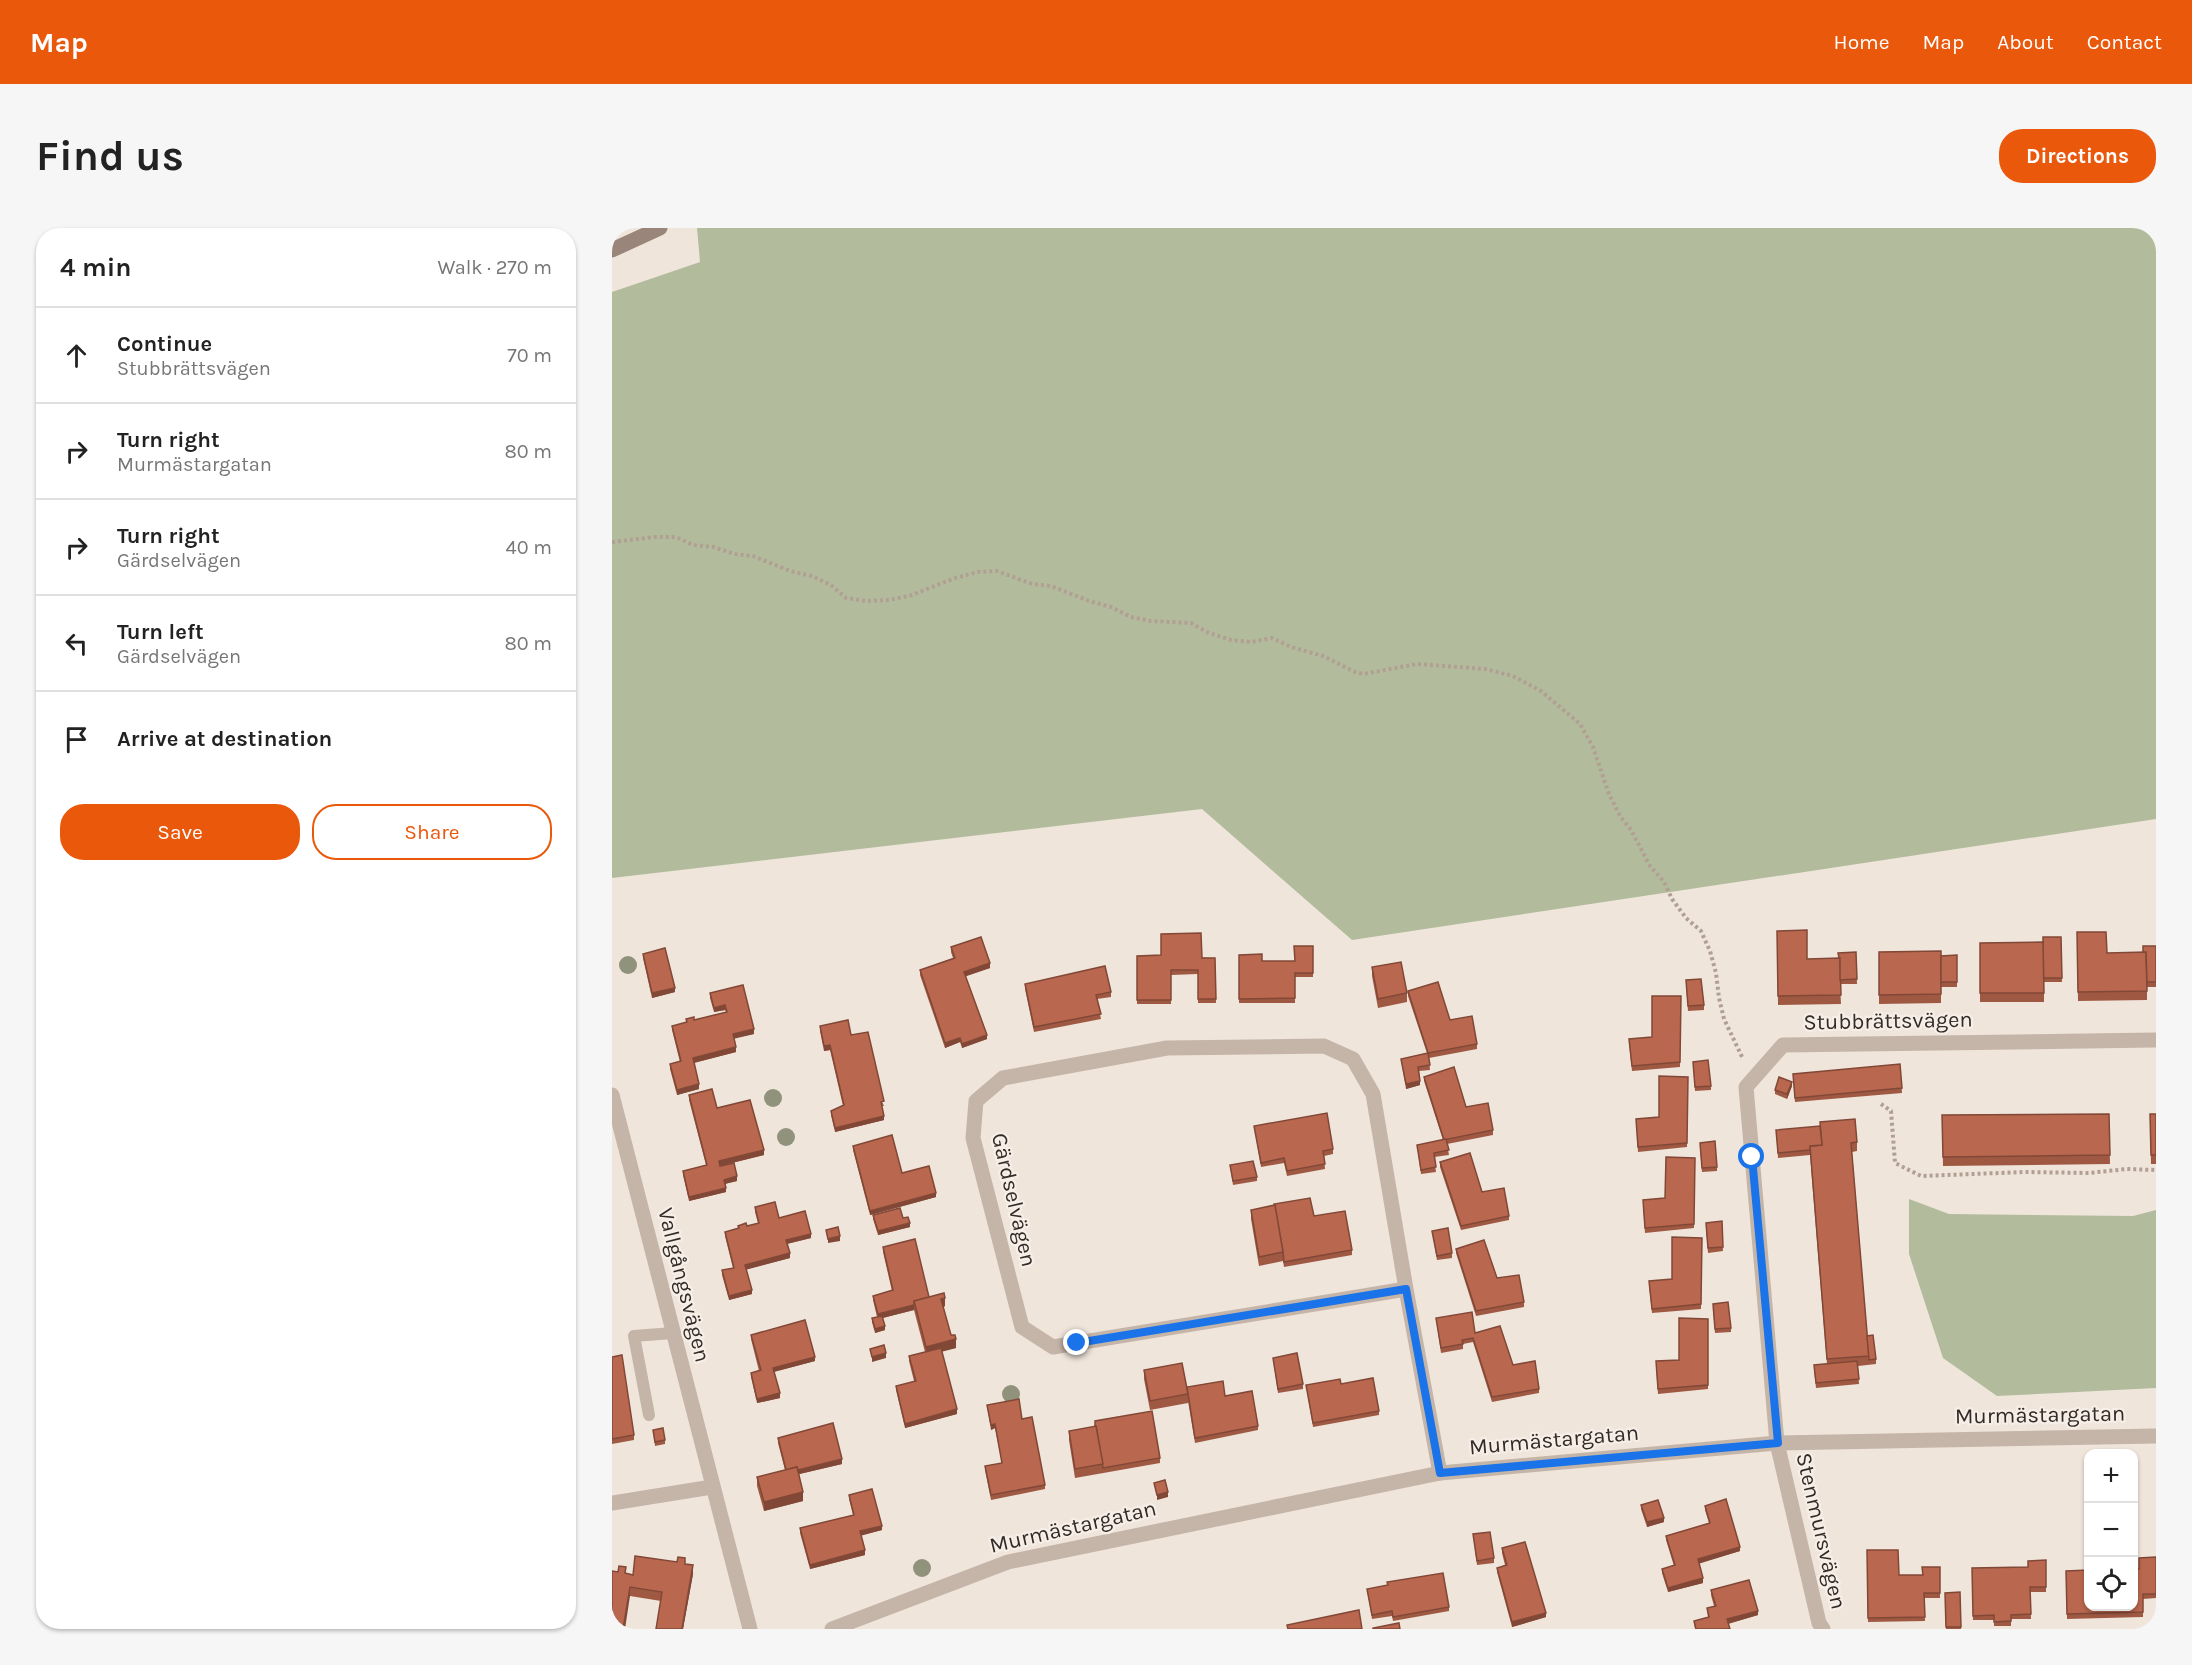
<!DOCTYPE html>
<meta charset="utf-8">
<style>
body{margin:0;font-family:Karla,sans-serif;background:#f6f6f6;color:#222}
.controls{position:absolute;right:18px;bottom:18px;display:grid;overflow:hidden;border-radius:12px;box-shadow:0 2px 4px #0004}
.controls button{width:54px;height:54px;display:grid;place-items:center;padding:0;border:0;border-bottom:2px solid #e0e0e0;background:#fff;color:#222;font:30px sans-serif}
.stop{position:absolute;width:18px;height:18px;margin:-14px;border:4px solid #1a73e8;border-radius:50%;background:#fff}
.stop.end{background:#1a73e8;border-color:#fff;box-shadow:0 2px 6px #0008}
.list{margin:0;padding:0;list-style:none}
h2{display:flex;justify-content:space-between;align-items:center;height:78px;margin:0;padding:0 24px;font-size:26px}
h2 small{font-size:20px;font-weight:400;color:#767676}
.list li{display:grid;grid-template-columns:39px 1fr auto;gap:18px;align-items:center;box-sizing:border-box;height:96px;padding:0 24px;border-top:2px solid #e0e0e0}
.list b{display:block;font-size:22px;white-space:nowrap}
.list p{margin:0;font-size:20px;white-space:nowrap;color:#767676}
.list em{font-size:20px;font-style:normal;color:#767676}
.actions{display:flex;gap:12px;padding:18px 24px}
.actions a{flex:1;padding:14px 0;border:2px solid #ea580c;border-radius:24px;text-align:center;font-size:21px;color:#ea580c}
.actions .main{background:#ea580c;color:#fff}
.icon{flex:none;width:33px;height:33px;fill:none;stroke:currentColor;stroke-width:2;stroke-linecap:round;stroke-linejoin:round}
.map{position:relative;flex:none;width:1544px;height:1401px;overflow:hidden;border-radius:24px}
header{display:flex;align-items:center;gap:36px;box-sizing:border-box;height:84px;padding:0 30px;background:#ea580c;color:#fff}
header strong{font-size:28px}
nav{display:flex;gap:33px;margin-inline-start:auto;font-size:21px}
.intro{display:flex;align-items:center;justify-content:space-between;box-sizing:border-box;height:144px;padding:0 36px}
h1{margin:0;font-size:42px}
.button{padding:15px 27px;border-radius:24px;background:#ea580c;color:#fff;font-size:21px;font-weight:700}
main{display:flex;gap:36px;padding:0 36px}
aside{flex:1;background:#fff;border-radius:24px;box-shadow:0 2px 4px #0004}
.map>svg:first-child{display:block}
.green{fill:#b2bc9c}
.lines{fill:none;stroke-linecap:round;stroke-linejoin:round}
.path{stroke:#b19f93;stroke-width:4;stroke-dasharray:3 3;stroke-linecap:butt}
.lane{stroke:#c5b5a8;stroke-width:12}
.street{stroke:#c5b5a8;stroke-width:15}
.secondary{stroke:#99857a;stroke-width:15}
.tree{fill:#90927c}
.wall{fill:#9f5943}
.shaded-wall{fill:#824837}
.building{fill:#b9674e;stroke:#824837;stroke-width:1.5}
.route{stroke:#1a73e8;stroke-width:8}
.labels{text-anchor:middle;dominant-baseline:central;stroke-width:4.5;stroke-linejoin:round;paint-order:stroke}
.street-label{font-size:22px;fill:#332b27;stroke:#f7efe7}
</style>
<header>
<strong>Map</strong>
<nav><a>Home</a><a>Map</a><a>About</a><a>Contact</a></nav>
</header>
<div class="intro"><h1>Find us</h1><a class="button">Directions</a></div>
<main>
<aside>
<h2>4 min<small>Walk · 270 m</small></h2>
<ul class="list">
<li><svg class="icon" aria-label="ahead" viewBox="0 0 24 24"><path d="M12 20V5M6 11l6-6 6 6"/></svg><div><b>Continue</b><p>Stubbrättsvägen</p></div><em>70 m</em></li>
<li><svg class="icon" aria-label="right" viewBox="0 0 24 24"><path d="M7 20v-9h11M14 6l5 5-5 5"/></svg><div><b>Turn right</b><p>Murmästargatan</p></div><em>80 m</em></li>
<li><svg class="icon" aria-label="right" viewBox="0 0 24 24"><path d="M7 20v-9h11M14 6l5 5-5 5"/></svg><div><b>Turn right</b><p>Gärdselvägen</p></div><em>40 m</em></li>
<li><svg class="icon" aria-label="left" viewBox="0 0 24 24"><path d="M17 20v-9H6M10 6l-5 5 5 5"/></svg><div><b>Turn left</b><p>Gärdselvägen</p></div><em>80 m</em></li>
<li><svg class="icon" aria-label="arrive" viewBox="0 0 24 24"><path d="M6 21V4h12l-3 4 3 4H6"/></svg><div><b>Arrive at destination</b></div></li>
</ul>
<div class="actions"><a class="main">Save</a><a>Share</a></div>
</aside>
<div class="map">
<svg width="1544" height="1401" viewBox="0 0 1544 1401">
<rect width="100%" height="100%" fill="#efe5db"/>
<!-- green -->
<g class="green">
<path d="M 85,0 L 1544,0 L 1544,591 L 740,712 L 590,581 L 0,650 L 0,64 L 88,34 Z"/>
<path d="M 1297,971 L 1337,986 L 1521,988 L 1544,982 L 1544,1160 L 1385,1168 L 1331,1130 L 1297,1026 Z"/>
</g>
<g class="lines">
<!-- path -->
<g class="path">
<path d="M 0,314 L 43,309 L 64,309 L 81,317 L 102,319 L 122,326 L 141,328 L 178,343 L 200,348 L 219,357 L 234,370 L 254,373 L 278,372 L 300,367 L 343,350 L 366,344 L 385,343 L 420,356 L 439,358 L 477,373 L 499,379 L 519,389 L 539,393 L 579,395 L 597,405 L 619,412 L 639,414 L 660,410 L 679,419 L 711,428 L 743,444 L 751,446 L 805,436 L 873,441 L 901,448 L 929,463 L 968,496 L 981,519 L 997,566 L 1008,588 L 1019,602 L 1038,638 L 1052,654 L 1060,671 L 1074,690 L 1089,703 L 1098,723 L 1104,745 L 1107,770 L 1112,791 L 1131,831"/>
<path d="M 1269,876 L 1279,883 L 1283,935 L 1309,948 L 1413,944 L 1477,945 L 1515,941 L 1544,942"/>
</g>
<!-- lane -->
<path class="lane" d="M 37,1187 L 22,1108 L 61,1105"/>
<!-- street -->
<g class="street">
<path d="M 0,867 L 138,1401"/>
<path d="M 794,1061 L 441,1119 L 410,1099 L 361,910 L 364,873 L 391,850 L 555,820 L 712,818 L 741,831 L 761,866 L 794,1061 L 828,1245"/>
<path d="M 0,1275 L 100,1259"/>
<path d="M 220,1401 L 396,1334 L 828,1245 L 1165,1215 L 1544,1208"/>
<path d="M 1211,1401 L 1207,1395 L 1165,1215 L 1134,859 L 1171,817 L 1544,812"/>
</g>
<!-- secondary -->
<path class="secondary" d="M 0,22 L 48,0"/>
</g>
<!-- trees -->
<g class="tree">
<circle cx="16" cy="737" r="9"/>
<circle cx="161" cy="870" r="9"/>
<circle cx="174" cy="909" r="9"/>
<circle cx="399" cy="1166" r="9"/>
<circle cx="310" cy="1340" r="9"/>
</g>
<!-- wall -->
<g class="wall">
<path d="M 1165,703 L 1195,731 L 1227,730 L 1244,724 L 1245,756 L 1228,756 L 1229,776 L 1166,777 Z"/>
<path d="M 1465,704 L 1495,725 L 1531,724 L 1544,718 L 1544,759 L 1535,759 L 1535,772 L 1466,773 Z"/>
<path d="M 1449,709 L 1450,754 L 1432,754 L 1432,774 L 1368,774 L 1368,715 L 1431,714 Z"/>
<path d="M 701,718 L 701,749 L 683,749 L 683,775 L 627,775 L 627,727 L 650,733 L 683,733 Z"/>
<path d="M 339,719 L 378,740 L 353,748 L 375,811 L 350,820 L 348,814 L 333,820 L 308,747 L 308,742 L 341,730 L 339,724 Z"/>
<path d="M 1267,724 L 1329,728 L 1345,727 L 1345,759 L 1329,759 L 1329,744 L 1329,775 L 1267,776 Z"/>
<path d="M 31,726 L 63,764 L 40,770 L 31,730 Z"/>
<path d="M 525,728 L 603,730 L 604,775 L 586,775 L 586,746 L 559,747 L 559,776 L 525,776 Z"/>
<path d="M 760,739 L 795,765 L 795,774 L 766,780 L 760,748 Z"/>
<path d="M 413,756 L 499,764 L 499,769 L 485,771 L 489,791 L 422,804 L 413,761 Z"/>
<path d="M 131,757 L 142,806 L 122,810 L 124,824 L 82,835 L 87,861 L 65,867 L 58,841 L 58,836 L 68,834 L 60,802 L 60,798 L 74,794 L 74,791 L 82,792 L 114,784 L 113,782 L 102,784 L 98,770 L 98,765 Z"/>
<path d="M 1074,757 L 1092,777 L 1092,782 L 1076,783 Z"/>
<path d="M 796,763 L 838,792 L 865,816 L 865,821 L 817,830 L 818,842 L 807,843 L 808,857 L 794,861 L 789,831 L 815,825 L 796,768 Z"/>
<path d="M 1069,768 L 1068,839 L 1020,843 L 1017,815 L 1040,809 Z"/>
<path d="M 208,798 L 239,807 L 272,878 L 270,878 L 272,892 L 223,904 L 219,887 L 219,883 L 231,878 L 218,822 L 212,823 L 208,803 Z"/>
<path d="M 1081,834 L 1099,858 L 1099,862 L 1083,863 Z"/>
<path d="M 1288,836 L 1290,865 L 1183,874 L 1181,850 Z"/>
<path d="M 812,849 L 854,879 L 881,902 L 881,907 L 835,916 L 837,927 L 822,929 L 824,944 L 809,946 L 805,917 L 831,912 L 812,853 Z"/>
<path d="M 1076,849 L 1075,919 L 1026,924 L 1024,891 L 1047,889 Z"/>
<path d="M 1180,858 L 1175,871 L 1163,866 L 1163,862 Z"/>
<path d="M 77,867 L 105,880 L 152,927 L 112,937 L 125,953 L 113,956 L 114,964 L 77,973 L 71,947 L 71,943 L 94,937 L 77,872 Z"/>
<path d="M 1497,886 L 1498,936 L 1331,938 L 1330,887 Z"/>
<path d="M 1538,886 L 1544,886 L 1544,936 L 1539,936 Z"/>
<path d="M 642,898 L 721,921 L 721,926 L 712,928 L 713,941 L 675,948 L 672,935 L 649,939 Z"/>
<path d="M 1164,902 L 1245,914 L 1245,923 L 1240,924 L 1255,1108 L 1264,1131 L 1264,1136 L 1246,1138 L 1247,1156 L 1204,1160 L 1202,1141 L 1215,1136 L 1198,927 L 1166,930 Z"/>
<path d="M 241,918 L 290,945 L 324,969 L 258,987 L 241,922 Z"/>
<path d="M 1088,919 L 1105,939 L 1105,943 L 1090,944 Z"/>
<path d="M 1083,930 L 1082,1000 L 1033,1005 L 1031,977 L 1053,970 Z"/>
<path d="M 828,934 L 870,964 L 897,988 L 897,992 L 849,1002 L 828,939 Z"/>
<path d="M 618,937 L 645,949 L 645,953 L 621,957 Z"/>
<path d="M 143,979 L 167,990 L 199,1010 L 175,1016 L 178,1030 L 134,1041 L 140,1066 L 117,1072 L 110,1047 L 110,1042 L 121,1040 L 113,1008 L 113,1004 L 126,1000 L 126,998 L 135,998 L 146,995 L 143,984 Z"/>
<path d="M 639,982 L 702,988 L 740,1022 L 740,1027 L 672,1039 L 671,1033 L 647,1038 L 639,991 Z"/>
<path d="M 261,987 L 291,990 L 298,999 L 266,1007 L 261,991 Z"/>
<path d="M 1110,993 L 1111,1023 L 1096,1025 L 1094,1000 Z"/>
<path d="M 820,1003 L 840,1025 L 840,1030 L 825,1032 Z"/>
<path d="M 1090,1010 L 1089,1081 L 1040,1085 L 1037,1057 L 1060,1051 Z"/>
<path d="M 271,1019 L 317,1069 L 333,1078 L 331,1079 L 339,1107 L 344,1120 L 330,1123 L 345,1186 L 293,1200 L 284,1162 L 284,1158 L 302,1153 L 297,1133 L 297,1128 L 313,1124 L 302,1082 L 271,1090 L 273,1102 L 263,1105 L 260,1094 L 260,1090 L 265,1089 L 261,1072 L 261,1068 L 280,1063 L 271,1024 Z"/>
<path d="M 844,1021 L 885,1050 L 912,1074 L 912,1079 L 864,1088 L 844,1025 Z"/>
<path d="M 1101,1080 L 1119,1100 L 1119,1104 L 1103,1105 Z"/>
<path d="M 824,1090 L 863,1105 L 927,1161 L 927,1165 L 880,1174 L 861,1114 L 851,1116 L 851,1121 L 829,1125 Z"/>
<path d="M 1096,1091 L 1096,1161 L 1046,1166 L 1044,1138 L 1067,1132 Z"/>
<path d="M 139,1107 L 203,1133 L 162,1144 L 168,1170 L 145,1175 L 139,1149 L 139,1145 L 147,1143 L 139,1111 Z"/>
<path d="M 0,1129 L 22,1207 L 22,1212 L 0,1216 Z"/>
<path d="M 661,1130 L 691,1156 L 691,1161 L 666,1165 Z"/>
<path d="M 532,1142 L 575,1159 L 613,1168 L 646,1198 L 646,1202 L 583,1215 L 576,1173 L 576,1175 L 538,1182 L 532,1151 Z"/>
<path d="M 729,1156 L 767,1183 L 767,1187 L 701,1199 L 694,1157 Z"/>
<path d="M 375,1177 L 410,1191 L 433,1257 L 433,1261 L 379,1272 L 373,1242 L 373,1238 L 390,1235 L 383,1200 L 379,1202 Z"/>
<path d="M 483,1193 L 548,1230 L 548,1235 L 463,1250 L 457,1212 L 457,1203 L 483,1199 Z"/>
<path d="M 41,1202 L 53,1212 L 53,1216 L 43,1218 Z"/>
<path d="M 166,1210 L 230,1236 L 187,1246 L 191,1273 L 152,1283 L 145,1258 L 145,1249 L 173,1242 L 166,1215 Z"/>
<path d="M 237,1267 L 270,1302 L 249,1307 L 253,1327 L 198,1341 L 188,1305 L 188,1300 L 241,1287 L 237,1271 Z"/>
<path d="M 1029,1277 L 1052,1294 L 1035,1299 L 1029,1281 Z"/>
<path d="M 1093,1278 L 1128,1323 L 1087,1335 L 1091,1355 L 1056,1364 L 1050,1345 L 1050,1341 L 1062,1338 L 1054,1312 L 1054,1308 L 1097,1295 L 1093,1282 Z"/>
<path d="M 861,1306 L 882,1330 L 882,1335 L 865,1337 Z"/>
<path d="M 890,1320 L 934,1389 L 900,1399 L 885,1344 L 885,1340 L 893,1337 L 890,1325 Z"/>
<path d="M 1255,1322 L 1287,1347 L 1310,1347 L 1328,1339 L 1328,1370 L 1312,1370 L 1313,1393 L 1256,1394 Z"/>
<path d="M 1544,1329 L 1544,1370 L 1531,1371 L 1531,1389 L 1455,1391 L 1454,1343 L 1527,1341 Z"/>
<path d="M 1434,1332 L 1434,1364 L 1418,1364 L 1419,1391 L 1399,1391 L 1399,1398 L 1382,1398 L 1382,1392 L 1361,1392 L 1360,1340 L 1416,1339 Z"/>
<path d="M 73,1336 L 81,1346 L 71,1401 L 44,1401 L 49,1373 L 18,1368 L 14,1345 L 21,1347 Z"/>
<path d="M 775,1354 L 837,1379 L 837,1383 L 781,1393 L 780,1388 L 760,1391 L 755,1361 L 775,1358 Z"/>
<path d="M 1099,1362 L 1146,1387 L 1116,1396 L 1118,1401 L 1083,1401 L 1082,1393 L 1096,1389 L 1095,1380 L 1102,1378 L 1099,1367 Z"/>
<path d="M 1348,1364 L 1349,1401 L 1334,1401 L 1333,1365 Z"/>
</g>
<!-- shaded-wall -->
<g class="shaded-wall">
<path d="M 378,735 L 378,740 L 352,749 L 352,744 Z"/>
<path d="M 63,760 L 63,764 L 40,770 L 40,765 Z"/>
<path d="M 113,777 L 113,782 L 102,784 L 102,780 Z"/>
<path d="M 142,801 L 142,806 L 121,811 L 121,806 Z"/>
<path d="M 375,807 L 375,811 L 350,820 L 350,816 Z"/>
<path d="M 348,810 L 348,814 L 333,820 L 333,815 Z"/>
<path d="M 218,817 L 218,822 L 212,823 L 212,818 Z"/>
<path d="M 124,819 L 124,824 L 81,835 L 81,830 Z"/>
<path d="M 808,853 L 808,857 L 794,861 L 794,856 Z"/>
<path d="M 1180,854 L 1180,858 L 1175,871 L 1175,866 Z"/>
<path d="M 87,856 L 87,861 L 65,867 L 65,862 Z"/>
<path d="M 272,888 L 272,892 L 223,904 L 223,900 Z"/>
<path d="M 152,922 L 152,927 L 107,938 L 107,933 Z"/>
<path d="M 125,948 L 125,953 L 112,956 L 112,952 Z"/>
<path d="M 114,960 L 114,964 L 77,973 L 77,969 Z"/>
<path d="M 324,965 L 324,969 L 258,987 L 258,983 Z"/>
<path d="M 298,995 L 298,999 L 266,1007 L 266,1003 Z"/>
<path d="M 199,1006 L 199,1010 L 174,1016 L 174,1012 Z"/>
<path d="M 228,1008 L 228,1013 L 216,1015 L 216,1011 Z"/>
<path d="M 178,1025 L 178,1030 L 133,1042 L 133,1037 Z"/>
<path d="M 140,1062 L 140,1066 L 117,1072 L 117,1068 Z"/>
<path d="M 333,1070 L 333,1078 L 329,1080 L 329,1071 Z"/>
<path d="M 302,1077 L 302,1082 L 266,1091 L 266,1086 Z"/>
<path d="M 273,1098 L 273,1102 L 263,1105 L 263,1101 Z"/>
<path d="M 344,1111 L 344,1120 L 314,1128 L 314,1119 Z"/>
<path d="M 274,1125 L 274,1130 L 260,1134 L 260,1129 Z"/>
<path d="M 203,1129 L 203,1133 L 161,1144 L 161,1140 Z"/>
<path d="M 168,1165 L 168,1170 L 145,1175 L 145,1171 Z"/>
<path d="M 345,1181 L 345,1186 L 293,1200 L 293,1196 Z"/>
<path d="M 383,1196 L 383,1200 L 379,1202 L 379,1197 Z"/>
<path d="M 230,1231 L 230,1236 L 175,1249 L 175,1245 Z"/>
<path d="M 191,1264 L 191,1273 L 152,1283 L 152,1274 Z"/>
<path d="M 556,1264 L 556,1269 L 545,1272 L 545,1267 Z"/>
<path d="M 1052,1290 L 1052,1294 L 1035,1299 L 1035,1294 Z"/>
<path d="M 270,1298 L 270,1302 L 248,1308 L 248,1303 Z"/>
<path d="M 1128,1319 L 1128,1323 L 1086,1336 L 1086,1331 Z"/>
<path d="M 253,1322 L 253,1327 L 198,1341 L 198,1337 Z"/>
<path d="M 81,1337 L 81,1346 L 71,1401 L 70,1401 Z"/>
<path d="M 1091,1350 L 1091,1355 L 1056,1364 L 1056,1360 Z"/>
<path d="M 18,1359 L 18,1368 L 13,1401 L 11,1401 Z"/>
<path d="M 1146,1383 L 1146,1387 L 1115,1396 L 1115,1391 Z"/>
<path d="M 934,1385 L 934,1389 L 900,1399 L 900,1394 Z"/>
</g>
<!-- building -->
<g class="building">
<path d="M 1195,702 L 1195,731 L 1228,730 L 1229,767 L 1166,768 L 1165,703 Z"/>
<path d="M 1465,704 L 1494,704 L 1495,725 L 1534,724 L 1535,763 L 1466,764 Z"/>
<path d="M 589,705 L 590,730 L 603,730 L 604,771 L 586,771 L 586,742 L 559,742 L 559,772 L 525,772 L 525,728 L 549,727 L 549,706 Z"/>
<path d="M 369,709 L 378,735 L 352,744 L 375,807 L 350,816 L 348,810 L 333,815 L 308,742 L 343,730 L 339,719 Z"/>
<path d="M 1431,709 L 1449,709 L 1450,750 L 1431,750 Z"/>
<path d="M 1431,714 L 1432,765 L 1368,765 L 1368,715 Z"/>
<path d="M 682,718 L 701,718 L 701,745 L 683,745 L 683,770 L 627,771 L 627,727 L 650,726 L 650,733 L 683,733 Z"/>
<path d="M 1531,718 L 1544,718 L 1544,754 L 1535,754 L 1534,724 L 1531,724 Z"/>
<path d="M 53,720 L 63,760 L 40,765 L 31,726 Z"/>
<path d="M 1329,723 L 1329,766 L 1267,767 L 1267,724 Z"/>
<path d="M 1244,724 L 1245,751 L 1228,752 L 1228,730 L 1227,730 L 1226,725 Z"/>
<path d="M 1345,727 L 1345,754 L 1329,754 L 1329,728 Z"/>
<path d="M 789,734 L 795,765 L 766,771 L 760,739 Z"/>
<path d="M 493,738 L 499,764 L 484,767 L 489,786 L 422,799 L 413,756 Z"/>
<path d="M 1089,751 L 1092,777 L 1076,778 L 1074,752 Z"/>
<path d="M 826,754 L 838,792 L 860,788 L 865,816 L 816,825 L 818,837 L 806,839 L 808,853 L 794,856 L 789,831 L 816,825 L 796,763 Z"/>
<path d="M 131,757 L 142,801 L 121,806 L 124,819 L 81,830 L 87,856 L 65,862 L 58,836 L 69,833 L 60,798 L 75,794 L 74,791 L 82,789 L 82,792 L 115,784 L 113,777 L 102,780 L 98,765 Z"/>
<path d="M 1040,768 L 1069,768 L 1068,834 L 1020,838 L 1017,811 L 1040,809 Z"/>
<path d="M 236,792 L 239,807 L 256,804 L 272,873 L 269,874 L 272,888 L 223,900 L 219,883 L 232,877 L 218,817 L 212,818 L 208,798 Z"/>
<path d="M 1096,832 L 1099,858 L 1083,859 L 1081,834 Z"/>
<path d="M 1288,836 L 1290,860 L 1183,870 L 1181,846 Z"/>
<path d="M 842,839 L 854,879 L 876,875 L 881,902 L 832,912 L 812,849 Z"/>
<path d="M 1047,848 L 1076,849 L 1075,915 L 1026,919 L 1024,891 L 1047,889 Z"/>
<path d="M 1167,849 L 1180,854 L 1175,866 L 1163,862 Z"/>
<path d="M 100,861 L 105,880 L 138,872 L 152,922 L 107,933 L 108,938 L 122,935 L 125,948 L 112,952 L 114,960 L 77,969 L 71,943 L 95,937 L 77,867 Z"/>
<path d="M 715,885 L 721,921 L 711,923 L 713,936 L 675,943 L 672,930 L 649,935 L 642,898 Z"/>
<path d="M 1497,886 L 1498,927 L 1331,929 L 1330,887 Z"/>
<path d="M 1538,886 L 1544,886 L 1544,927 L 1539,927 Z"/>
<path d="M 1243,891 L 1245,914 L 1239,915 L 1257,1128 L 1215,1131 L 1198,918 L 1210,917 L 1208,894 Z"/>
<path d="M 1208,898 L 1210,917 L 1198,918 L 1198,922 L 1166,925 L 1164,902 Z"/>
<path d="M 280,907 L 290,945 L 317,938 L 324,965 L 258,983 L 241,918 Z"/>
<path d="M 834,911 L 837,922 L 822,925 L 824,939 L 809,942 L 805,917 Z"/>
<path d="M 1103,913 L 1105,939 L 1090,940 L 1088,915 Z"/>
<path d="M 858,925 L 870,964 L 892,960 L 897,988 L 849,998 L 828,934 Z"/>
<path d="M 1054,929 L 1083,930 L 1082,996 L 1033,1000 L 1031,972 L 1053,970 Z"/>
<path d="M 641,933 L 645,949 L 621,953 L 618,937 Z"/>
<path d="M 698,970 L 702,988 L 733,983 L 740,1022 L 672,1034 L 671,1024 L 662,976 Z"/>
<path d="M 163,974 L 167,990 L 193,983 L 199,1006 L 174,1012 L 178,1025 L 133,1037 L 140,1062 L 117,1068 L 110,1042 L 122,1040 L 113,1004 L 127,1000 L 126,998 L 134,995 L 135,998 L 147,995 L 143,979 Z"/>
<path d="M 663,977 L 671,1024 L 647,1029 L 639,982 Z"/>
<path d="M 288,980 L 291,990 L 296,989 L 298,995 L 266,1003 L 261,987 Z"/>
<path d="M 1110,993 L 1111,1019 L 1096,1020 L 1094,995 Z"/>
<path d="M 226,999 L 228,1008 L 216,1011 L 214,1002 Z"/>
<path d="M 836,1000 L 840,1025 L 825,1028 L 820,1003 Z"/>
<path d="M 1060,1009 L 1090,1010 L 1089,1076 L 1040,1081 L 1037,1053 L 1060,1051 Z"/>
<path d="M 303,1011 L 317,1069 L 302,1073 L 302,1077 L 266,1086 L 261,1068 L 281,1062 L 271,1019 Z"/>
<path d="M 872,1012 L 885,1050 L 907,1047 L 912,1074 L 864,1083 L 844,1021 Z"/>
<path d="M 332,1065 L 333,1070 L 329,1071 L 339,1107 L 343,1107 L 344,1111 L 314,1119 L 302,1073 Z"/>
<path d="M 1116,1074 L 1119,1100 L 1103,1101 L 1101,1076 Z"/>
<path d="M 860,1084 L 863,1105 L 888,1098 L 901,1137 L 923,1133 L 927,1161 L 880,1169 L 861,1110 L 850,1112 L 851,1116 L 829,1120 L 824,1090 Z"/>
<path d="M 270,1088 L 273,1098 L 263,1101 L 260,1090 Z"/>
<path d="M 1067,1090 L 1096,1091 L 1096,1157 L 1046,1161 L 1044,1133 L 1067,1132 Z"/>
<path d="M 193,1092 L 203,1129 L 161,1140 L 168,1165 L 145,1171 L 139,1145 L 149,1142 L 139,1107 Z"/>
<path d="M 1261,1107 L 1264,1131 L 1257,1132 L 1255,1108 Z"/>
<path d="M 272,1117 L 274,1125 L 260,1129 L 258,1121 Z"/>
<path d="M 329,1120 L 345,1181 L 293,1196 L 284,1158 L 304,1153 L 297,1128 Z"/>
<path d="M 685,1125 L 691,1156 L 666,1161 L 661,1130 Z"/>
<path d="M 10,1127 L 22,1207 L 0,1211 L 0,1129 Z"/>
<path d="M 1245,1133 L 1247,1151 L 1204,1155 L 1202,1137 Z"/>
<path d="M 570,1135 L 576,1166 L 538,1173 L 532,1142 Z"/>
<path d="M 761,1150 L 767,1183 L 701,1195 L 694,1157 L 728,1151 L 729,1156 Z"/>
<path d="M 611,1153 L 613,1168 L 640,1163 L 646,1198 L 583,1210 L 575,1159 Z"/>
<path d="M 407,1171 L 410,1191 L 420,1189 L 433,1257 L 379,1267 L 373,1238 L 390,1235 L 383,1196 L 379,1197 L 375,1177 Z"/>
<path d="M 540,1183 L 548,1230 L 491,1240 L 484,1198 L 483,1198 L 483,1193 Z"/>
<path d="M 221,1195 L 230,1231 L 186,1242 L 185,1239 L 174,1242 L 166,1210 Z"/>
<path d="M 484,1198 L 491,1236 L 463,1241 L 457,1203 Z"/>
<path d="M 51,1200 L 53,1212 L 43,1214 L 41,1202 Z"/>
<path d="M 185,1239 L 191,1264 L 152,1274 L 145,1249 Z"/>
<path d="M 553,1252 L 556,1264 L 545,1267 L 542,1255 Z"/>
<path d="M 260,1261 L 270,1298 L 248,1303 L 253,1322 L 198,1337 L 188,1300 L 242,1287 L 237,1267 Z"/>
<path d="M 1114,1271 L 1128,1319 L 1086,1331 L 1091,1350 L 1056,1360 L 1050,1341 L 1063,1337 L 1054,1308 L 1098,1295 L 1093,1278 Z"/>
<path d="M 1046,1272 L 1052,1290 L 1035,1294 L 1029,1277 Z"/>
<path d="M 878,1304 L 882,1330 L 865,1333 L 861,1306 Z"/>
<path d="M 913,1314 L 934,1385 L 900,1394 L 885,1340 L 895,1337 L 890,1320 Z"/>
<path d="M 1255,1322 L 1286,1322 L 1287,1347 L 1311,1347 L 1310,1339 L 1328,1339 L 1328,1365 L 1312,1365 L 1313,1389 L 1256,1390 Z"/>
<path d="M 23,1328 L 65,1334 L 66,1329 L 73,1330 L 73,1336 L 81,1337 L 70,1401 L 44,1401 L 50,1364 L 18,1359 L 11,1401 L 0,1401 L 0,1343 L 6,1344 L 7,1338 L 14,1339 L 13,1345 L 21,1347 Z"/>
<path d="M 1544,1329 L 1544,1366 L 1531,1366 L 1531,1384 L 1455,1386 L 1454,1343 L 1476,1342 L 1476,1378 L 1521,1378 L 1521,1341 L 1527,1341 L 1527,1330 Z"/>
<path d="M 1434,1332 L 1434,1359 L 1418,1359 L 1419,1386 L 1399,1387 L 1399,1393 L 1382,1394 L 1382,1387 L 1361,1388 L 1360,1340 L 1416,1339 L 1416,1333 Z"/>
<path d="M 831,1345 L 837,1379 L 781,1389 L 780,1383 L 760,1387 L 755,1361 L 776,1357 L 775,1354 Z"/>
<path d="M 1137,1352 L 1146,1383 L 1115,1391 L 1118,1401 L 1084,1401 L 1082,1393 L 1097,1389 L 1095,1380 L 1104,1378 L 1099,1362 Z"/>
<path d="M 1348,1364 L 1349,1399 L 1334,1399 L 1333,1365 Z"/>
<path d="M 747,1382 L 750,1401 L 676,1401 L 675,1397 Z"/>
<path d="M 787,1395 L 788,1401 L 761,1401 L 761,1400 Z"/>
</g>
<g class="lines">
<!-- route -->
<path class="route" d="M 465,1115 L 794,1061 L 828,1245 L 1166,1215 L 1140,929"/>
</g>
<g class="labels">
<!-- street labels -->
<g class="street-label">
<text transform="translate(1276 793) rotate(-1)">Stubbrättsvägen</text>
<text transform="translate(402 972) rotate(77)">Gärdselvägen</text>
<text transform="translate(72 1057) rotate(76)">Vallgångsvägen</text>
<text transform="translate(1428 1187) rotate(-1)">Murmästargatan</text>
<text transform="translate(942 1212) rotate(-5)">Murmästargatan</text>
<text transform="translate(461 1299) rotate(-13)">Murmästargatan</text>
<text transform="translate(1209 1303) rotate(77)">Stenmursvägen</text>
</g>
</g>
</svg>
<div class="controls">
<button>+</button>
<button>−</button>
<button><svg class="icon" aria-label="locate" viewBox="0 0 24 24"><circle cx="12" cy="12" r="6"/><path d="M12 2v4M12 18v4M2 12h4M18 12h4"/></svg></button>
</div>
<div class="stop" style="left:1140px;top:929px"></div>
<div class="stop end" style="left:465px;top:1115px"></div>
</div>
</main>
